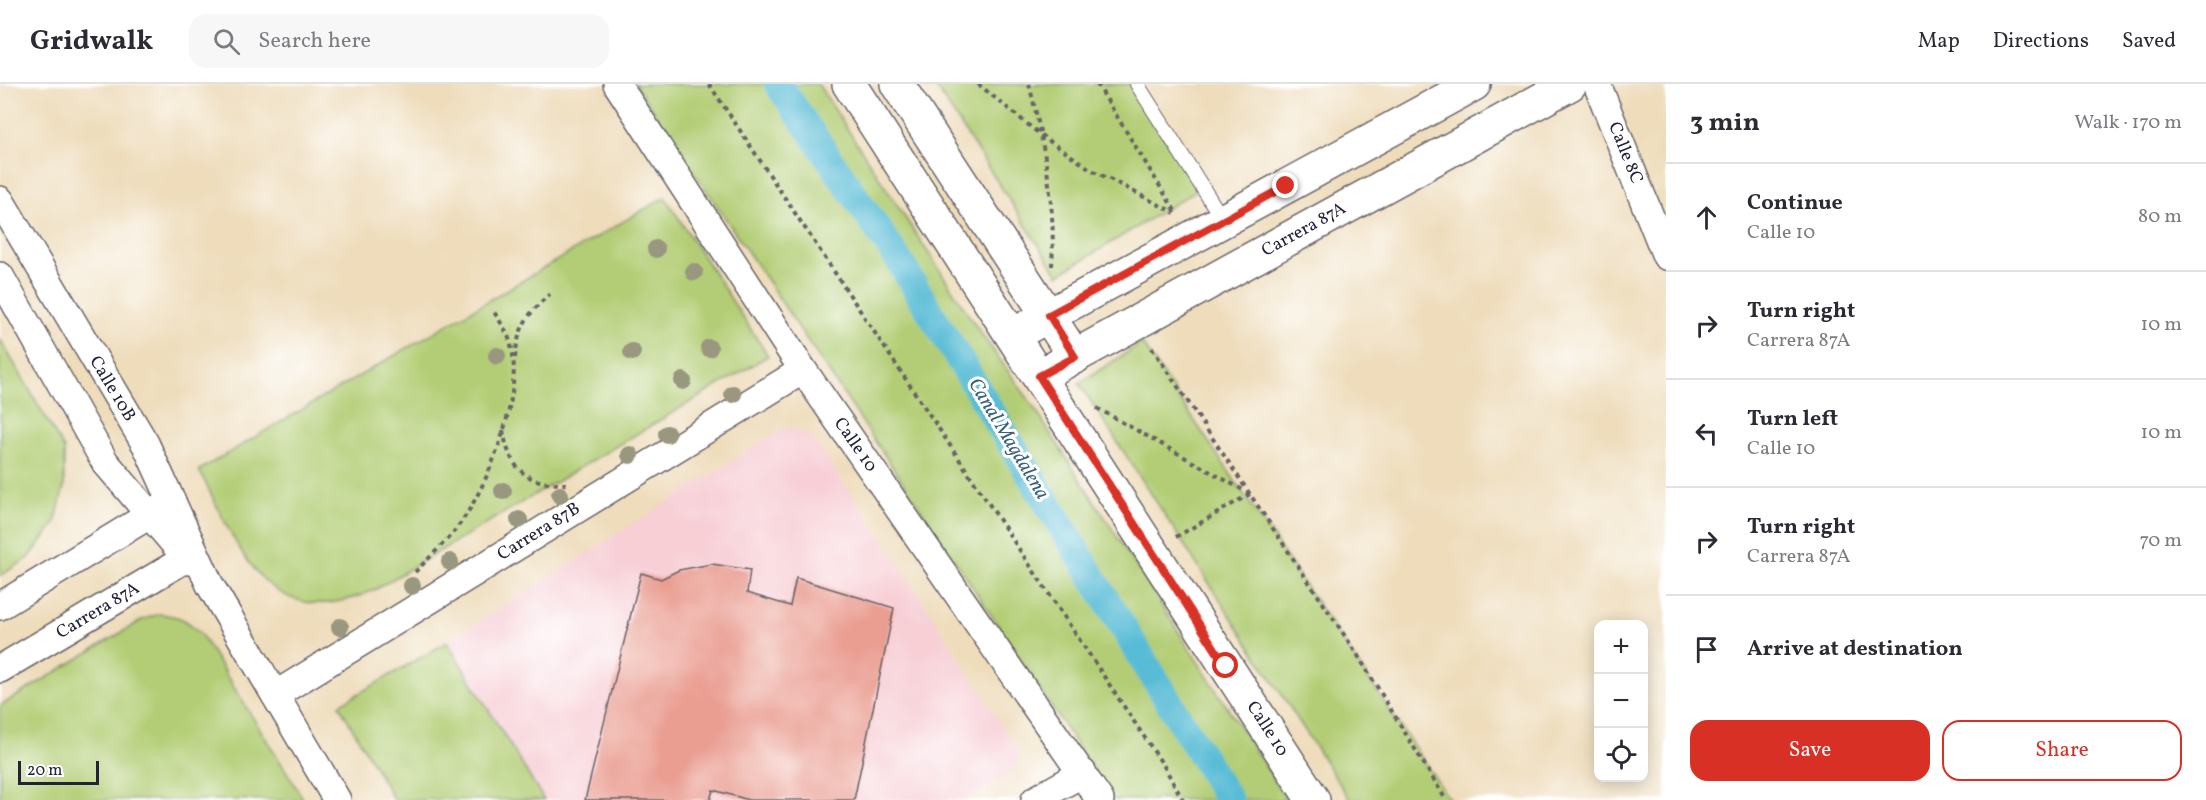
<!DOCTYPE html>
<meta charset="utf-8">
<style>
body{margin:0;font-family:Vollkorn,serif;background:#f7f7f7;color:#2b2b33}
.controls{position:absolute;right:18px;bottom:18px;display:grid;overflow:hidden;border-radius:12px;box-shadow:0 3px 15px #0003}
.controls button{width:54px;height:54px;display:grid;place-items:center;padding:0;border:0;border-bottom:2px solid #e1e1e2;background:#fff;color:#2b2b33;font:30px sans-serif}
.scale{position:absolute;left:18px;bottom:15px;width:81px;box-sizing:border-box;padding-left:6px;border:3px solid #22223b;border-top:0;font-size:16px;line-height:21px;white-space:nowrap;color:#22223b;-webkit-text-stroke:4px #fff;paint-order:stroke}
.stop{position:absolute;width:18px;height:18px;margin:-14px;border:4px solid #d93025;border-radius:50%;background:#fff}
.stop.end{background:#d93025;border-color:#fff;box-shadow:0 2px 6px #0008}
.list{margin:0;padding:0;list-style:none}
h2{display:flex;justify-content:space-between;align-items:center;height:78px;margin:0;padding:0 24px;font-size:26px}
h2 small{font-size:20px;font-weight:400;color:#7c7c81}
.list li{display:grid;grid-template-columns:39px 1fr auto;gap:18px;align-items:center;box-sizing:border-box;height:108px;padding:0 24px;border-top:2px solid #e1e1e2}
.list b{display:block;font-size:22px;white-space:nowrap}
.list p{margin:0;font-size:20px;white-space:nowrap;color:#7c7c81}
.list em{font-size:20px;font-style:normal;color:#7c7c81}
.actions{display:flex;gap:12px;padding:18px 24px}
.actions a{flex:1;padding:14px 0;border:2px solid #d93025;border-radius:18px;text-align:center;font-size:21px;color:#d93025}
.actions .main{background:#d93025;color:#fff}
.icon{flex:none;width:33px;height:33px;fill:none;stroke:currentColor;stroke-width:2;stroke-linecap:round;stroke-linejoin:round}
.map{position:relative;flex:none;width:1666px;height:716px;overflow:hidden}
header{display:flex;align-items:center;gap:36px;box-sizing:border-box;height:84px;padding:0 30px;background:#fff;border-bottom:2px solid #e1e1e2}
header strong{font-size:28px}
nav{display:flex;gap:33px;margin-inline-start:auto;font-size:21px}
.search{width:420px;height:54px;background:#f7f7f7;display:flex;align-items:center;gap:15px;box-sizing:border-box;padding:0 21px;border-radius:18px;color:#7c7c81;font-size:22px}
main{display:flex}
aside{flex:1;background:#fff}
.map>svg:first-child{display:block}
.built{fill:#f7cfd5}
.green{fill:#b2cd74;stroke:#6a7858;stroke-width:1.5}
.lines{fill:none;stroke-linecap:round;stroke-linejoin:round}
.canal{stroke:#58bcd6;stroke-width:28}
.building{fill:#ea9e92}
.service-casing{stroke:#696367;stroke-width:16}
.minor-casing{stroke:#696367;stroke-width:30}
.tertiary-casing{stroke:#696367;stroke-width:36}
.path{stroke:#696367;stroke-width:4;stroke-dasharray:4.5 4.5;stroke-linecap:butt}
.service{stroke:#fff;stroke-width:14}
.minor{stroke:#fff;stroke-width:27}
.tertiary{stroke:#fff;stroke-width:33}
.tree{fill:#99977f}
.route{stroke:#d93025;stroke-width:8}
.labels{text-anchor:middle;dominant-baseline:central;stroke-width:6;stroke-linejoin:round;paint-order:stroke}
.street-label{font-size:18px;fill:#22223b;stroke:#fff}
.water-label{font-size:20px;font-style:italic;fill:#386079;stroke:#fff}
</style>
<header>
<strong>Gridwalk</strong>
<div class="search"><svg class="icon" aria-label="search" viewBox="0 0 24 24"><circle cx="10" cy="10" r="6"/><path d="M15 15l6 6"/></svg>Search here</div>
<nav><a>Map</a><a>Directions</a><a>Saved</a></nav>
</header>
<main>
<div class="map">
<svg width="1666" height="716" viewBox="0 0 1666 716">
<rect width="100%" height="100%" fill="#fff"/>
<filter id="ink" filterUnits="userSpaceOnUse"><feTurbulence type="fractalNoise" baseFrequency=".0167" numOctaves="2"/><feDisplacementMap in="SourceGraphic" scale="12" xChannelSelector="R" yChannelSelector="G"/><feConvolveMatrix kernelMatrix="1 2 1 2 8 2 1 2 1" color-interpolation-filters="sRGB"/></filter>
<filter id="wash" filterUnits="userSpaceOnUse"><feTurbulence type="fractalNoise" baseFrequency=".008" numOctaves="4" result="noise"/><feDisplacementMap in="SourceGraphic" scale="24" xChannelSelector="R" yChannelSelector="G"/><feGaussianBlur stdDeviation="1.35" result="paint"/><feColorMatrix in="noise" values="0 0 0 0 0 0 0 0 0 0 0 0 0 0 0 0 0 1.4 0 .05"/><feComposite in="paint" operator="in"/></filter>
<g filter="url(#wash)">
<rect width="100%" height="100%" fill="#eedcba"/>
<!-- built -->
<path class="built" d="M 785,343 L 810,350 L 895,473 L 1020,670 L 1011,691 L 965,716 L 544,716 L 447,558 Z"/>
<!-- green -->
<g class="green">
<path d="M 635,0 L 818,0 L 982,251 L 1029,316 L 1287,716 L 1113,716 L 947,464 Z"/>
<path d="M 934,0 L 1132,0 L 1197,106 L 1058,191 Z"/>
<path d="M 665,113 L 768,272 L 376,505 C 267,555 239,464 199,386 Z"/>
<path d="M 0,255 L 64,365 L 64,403 L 55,439 L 29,474 L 0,492 Z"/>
<path d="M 1142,259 L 1450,716 L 1350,716 L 1079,299 Z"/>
<path d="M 159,530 C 181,532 188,536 202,552 L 304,716 L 0,716 L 0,622 L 142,536 Z"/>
<path d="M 447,558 L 544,716 L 394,716 L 339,621 Z"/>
</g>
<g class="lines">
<!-- canal -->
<path class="canal" d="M 778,0 L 896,172 L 1229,716"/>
</g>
<g id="blocks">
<!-- building -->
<path class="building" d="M 712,480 L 750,486 L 747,509 L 790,522 L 796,494 L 894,524 L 854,716 L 749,716 L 713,706 L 710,716 L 585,716 L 641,489 L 661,495 L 679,486 Z"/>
</g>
</g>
<g filter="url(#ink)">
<use href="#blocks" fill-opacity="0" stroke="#696367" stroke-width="1.5"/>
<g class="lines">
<!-- service casing -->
<g class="service-casing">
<path id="service" d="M 1137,0 L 1223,136"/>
</g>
<!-- minor casing -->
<g class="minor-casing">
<g id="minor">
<path d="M 617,0 L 803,286 L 1100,716"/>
<path d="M 1597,0 L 1666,172"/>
<path d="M 0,116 L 146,361 L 210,501 L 337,716"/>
<path d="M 0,192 L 105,378 L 189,477"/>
<path d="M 0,522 L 166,421"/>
<path d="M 0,585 L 195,469"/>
<path d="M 275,611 L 803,286"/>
<path d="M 1035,716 L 1083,689"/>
</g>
</g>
<!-- tertiary casing -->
<g class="tertiary-casing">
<g id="tertiary">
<path d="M 849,0 L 1313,716"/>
<path d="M 897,0 L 1075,273"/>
<path d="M 1013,251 L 1474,0"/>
<path d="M 1039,292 L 1570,0"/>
</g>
</g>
<!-- path -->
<g class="path">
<path d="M 709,0 L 1165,684 L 1183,716"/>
<path d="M 978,0 L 1042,52 L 1092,86 L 1175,129"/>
<path d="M 1029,0 C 1044,60 1056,120 1052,182"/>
<path d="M 1097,0 L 1177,130"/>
<path d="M 1152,264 L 1357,570 L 1446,716"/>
<path d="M 515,274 C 518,243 528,229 550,210"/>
<path d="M 1097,324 L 1250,410"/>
<path d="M 503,346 C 510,386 526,400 566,400"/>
<path d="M 1176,453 L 1250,410"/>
<path d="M 415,488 C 430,473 446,458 459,441 C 489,401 524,310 511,261 C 508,248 499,236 492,225"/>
</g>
<!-- service -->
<use href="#service" class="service"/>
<!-- minor -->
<use href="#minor" class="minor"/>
<!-- tertiary -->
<use href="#tertiary" class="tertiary"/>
</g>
<!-- trees -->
<g class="tree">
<circle cx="656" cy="165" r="9"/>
<circle cx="694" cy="188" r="9"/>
<circle cx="709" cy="264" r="9"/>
<circle cx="632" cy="268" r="9"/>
<circle cx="497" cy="272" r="9"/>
<circle cx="683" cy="297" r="9"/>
<circle cx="733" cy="310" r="9"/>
<circle cx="667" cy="350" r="9"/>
<circle cx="630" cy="371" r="9"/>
<circle cx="503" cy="407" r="9"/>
<circle cx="560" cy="411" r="9"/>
<circle cx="519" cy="436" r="9"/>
<circle cx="450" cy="478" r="9"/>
<circle cx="412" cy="502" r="9"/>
<circle cx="340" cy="543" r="9"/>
</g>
</g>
<g class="lines" filter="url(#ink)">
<!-- route -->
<path class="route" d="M 1226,582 L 1039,292 L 1075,273 L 1049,231 L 1286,102"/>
</g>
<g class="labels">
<!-- street labels -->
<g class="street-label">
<text transform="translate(1625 69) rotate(68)">Calle 8C</text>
<text transform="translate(1304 146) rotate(-29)">Carrera 87A</text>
<text transform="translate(112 305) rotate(59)">Calle 10B</text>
<text transform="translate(855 361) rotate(55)">Calle 10</text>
<text transform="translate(539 448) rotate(-32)">Carrera 87B</text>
<text transform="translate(98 527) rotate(-31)">Carrera 87A</text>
<text transform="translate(1267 645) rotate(57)">Calle 10</text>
</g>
<!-- water labels -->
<g class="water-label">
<text transform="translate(1008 355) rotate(59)">Canal Magdalena</text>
</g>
</g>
</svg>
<div class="controls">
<button>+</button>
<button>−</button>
<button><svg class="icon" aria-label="locate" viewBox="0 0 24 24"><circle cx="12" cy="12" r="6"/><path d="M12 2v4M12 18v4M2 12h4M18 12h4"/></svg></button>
</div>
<div class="scale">20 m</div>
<div class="stop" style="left:1226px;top:582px"></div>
<div class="stop end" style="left:1286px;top:102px"></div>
</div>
<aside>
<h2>3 min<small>Walk · 170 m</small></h2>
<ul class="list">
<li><svg class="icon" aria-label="ahead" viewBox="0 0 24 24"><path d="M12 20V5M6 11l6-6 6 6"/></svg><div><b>Continue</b><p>Calle 10</p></div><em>80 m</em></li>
<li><svg class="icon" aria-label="right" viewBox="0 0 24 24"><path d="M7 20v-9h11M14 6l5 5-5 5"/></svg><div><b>Turn right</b><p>Carrera 87A</p></div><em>10 m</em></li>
<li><svg class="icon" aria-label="left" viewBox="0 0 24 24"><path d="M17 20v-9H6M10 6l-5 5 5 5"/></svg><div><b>Turn left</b><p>Calle 10</p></div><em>10 m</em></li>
<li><svg class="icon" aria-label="right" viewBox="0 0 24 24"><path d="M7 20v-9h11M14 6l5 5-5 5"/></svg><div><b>Turn right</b><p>Carrera 87A</p></div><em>70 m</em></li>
<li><svg class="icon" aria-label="arrive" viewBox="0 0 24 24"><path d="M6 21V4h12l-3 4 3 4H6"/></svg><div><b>Arrive at destination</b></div></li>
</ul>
<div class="actions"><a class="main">Save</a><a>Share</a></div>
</aside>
</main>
